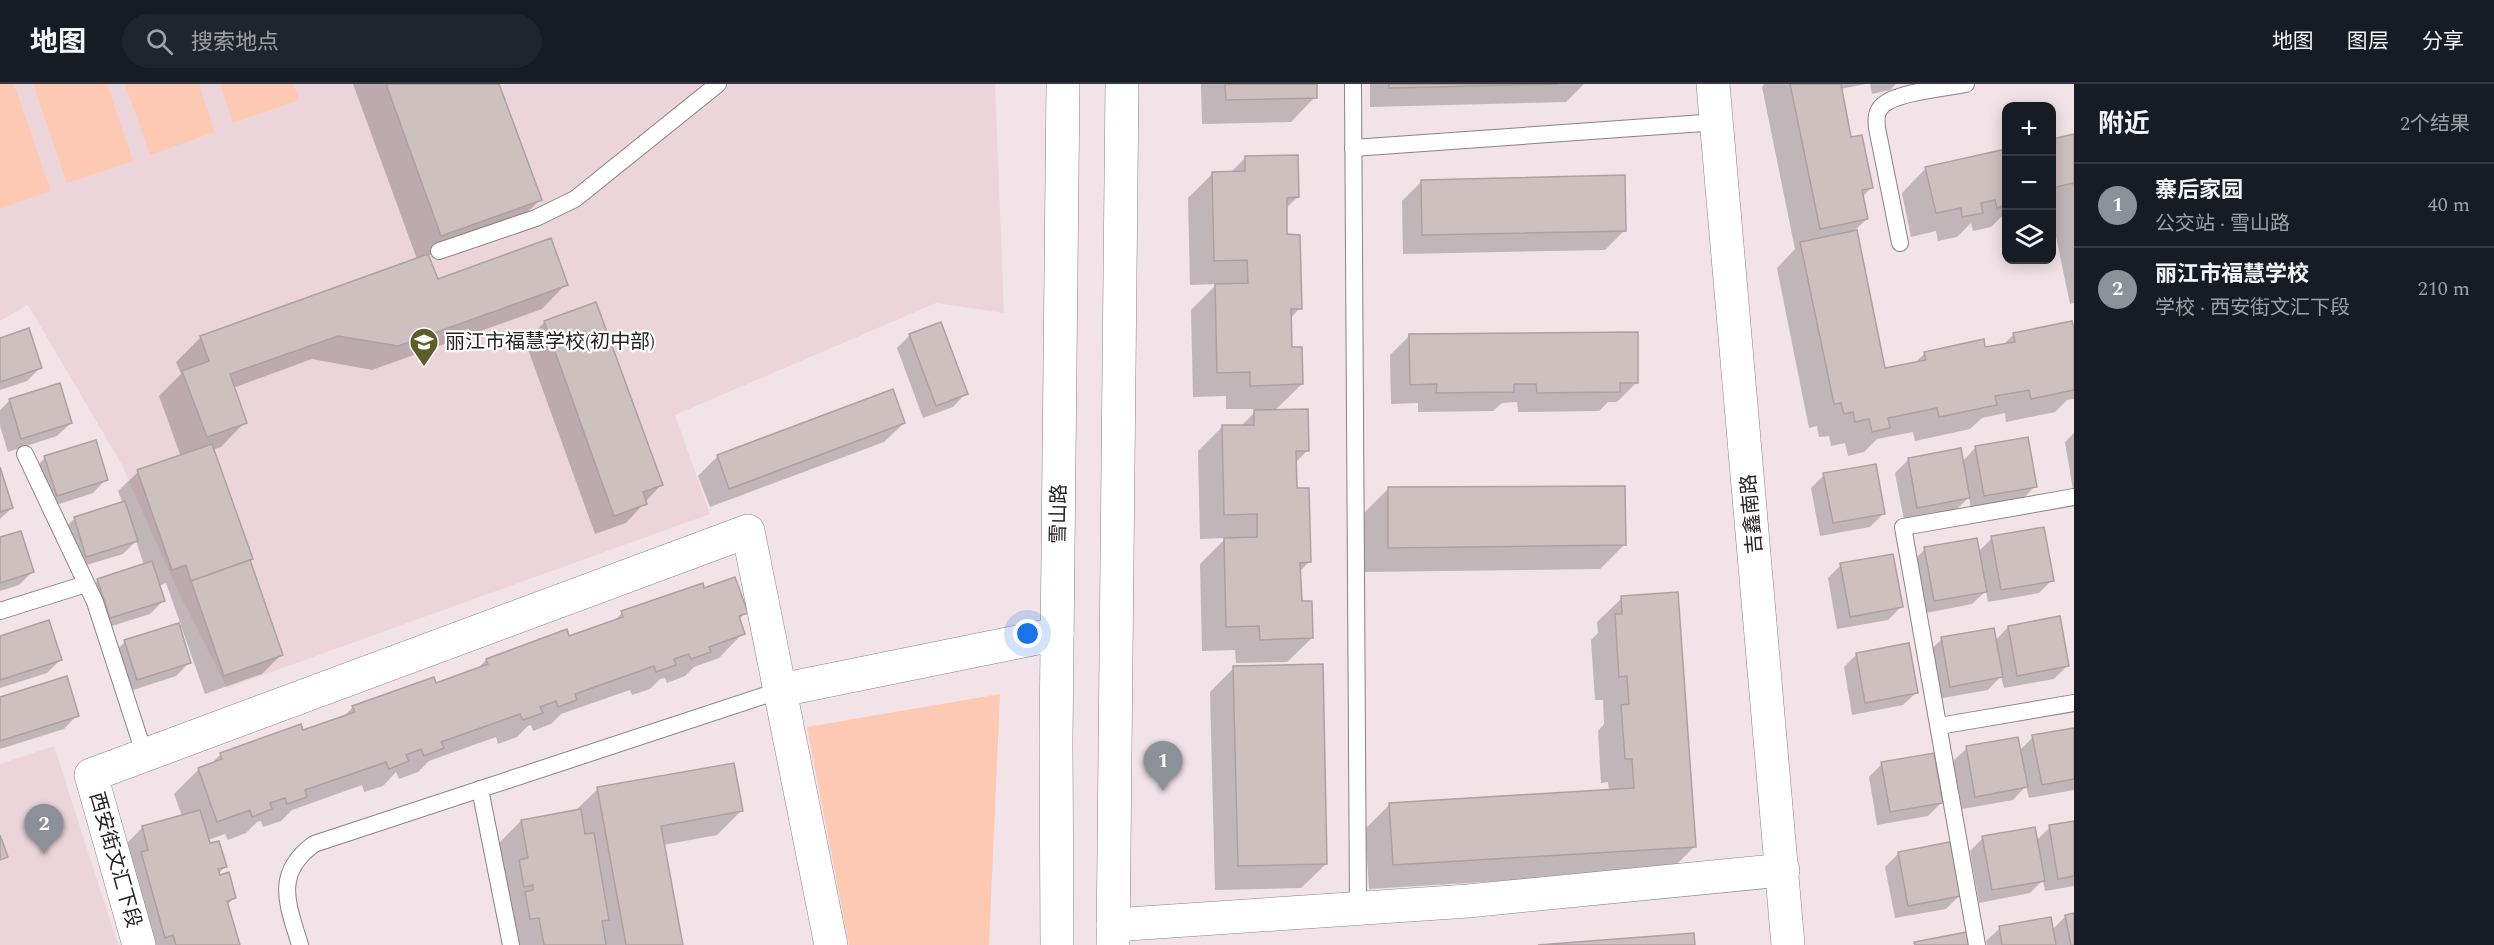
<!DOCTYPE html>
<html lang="zh">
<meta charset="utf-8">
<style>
body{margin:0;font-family:Spectral,"Noto Sans SC",serif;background:#20242c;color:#f1f3f6}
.controls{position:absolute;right:18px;top:18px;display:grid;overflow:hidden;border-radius:12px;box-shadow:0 3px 15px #0003}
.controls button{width:54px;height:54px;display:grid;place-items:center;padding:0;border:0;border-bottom:2px solid #363941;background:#171b24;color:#f1f3f6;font:30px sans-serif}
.you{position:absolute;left:1028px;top:550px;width:21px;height:21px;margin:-15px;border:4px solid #fff;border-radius:50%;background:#1a73e8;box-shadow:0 0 0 9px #1a73e833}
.badge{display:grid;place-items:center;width:39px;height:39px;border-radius:50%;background:#8c9099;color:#fff;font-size:20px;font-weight:700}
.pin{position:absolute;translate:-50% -50px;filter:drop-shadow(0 2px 3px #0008)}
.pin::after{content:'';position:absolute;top:32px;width:21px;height:18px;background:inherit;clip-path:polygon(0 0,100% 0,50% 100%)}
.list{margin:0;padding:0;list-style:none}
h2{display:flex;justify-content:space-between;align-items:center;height:78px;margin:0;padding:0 24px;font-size:26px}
h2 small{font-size:20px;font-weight:400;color:#9ea1a6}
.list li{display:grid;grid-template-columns:39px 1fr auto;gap:18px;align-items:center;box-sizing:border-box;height:84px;padding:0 24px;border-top:2px solid #363941}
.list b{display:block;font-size:22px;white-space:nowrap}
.list p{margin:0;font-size:20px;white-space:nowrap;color:#9ea1a6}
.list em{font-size:20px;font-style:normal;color:#9ea1a6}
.icon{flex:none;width:33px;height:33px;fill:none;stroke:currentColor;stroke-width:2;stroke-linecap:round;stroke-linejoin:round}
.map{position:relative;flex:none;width:2074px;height:861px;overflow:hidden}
header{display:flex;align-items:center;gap:36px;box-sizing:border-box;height:84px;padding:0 30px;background:#171b24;border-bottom:2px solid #363941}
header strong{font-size:28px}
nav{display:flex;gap:33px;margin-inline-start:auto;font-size:21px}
.search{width:420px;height:54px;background:#20242c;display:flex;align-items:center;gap:15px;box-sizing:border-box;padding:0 21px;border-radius:33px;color:#9ea1a6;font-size:22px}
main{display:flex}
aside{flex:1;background:#171b24}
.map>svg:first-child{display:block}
.built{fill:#ebd5db}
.green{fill:#fec9b3}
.shadow{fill:#0003}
.building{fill:#cec0bf;stroke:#ada0a0;stroke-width:1.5}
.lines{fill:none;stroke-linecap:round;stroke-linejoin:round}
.service-casing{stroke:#8d8184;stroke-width:18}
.minor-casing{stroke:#8d8184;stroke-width:34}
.secondary-casing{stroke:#8d8184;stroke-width:34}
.service{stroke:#fff;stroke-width:16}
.minor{stroke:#fff;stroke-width:33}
.secondary{stroke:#fff;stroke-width:33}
.labels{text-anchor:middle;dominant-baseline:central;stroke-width:4.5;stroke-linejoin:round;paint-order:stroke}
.poi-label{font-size:20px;fill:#262223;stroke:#fff;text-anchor:start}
.street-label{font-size:20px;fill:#262223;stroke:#fff}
</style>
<header>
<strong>地图</strong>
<div class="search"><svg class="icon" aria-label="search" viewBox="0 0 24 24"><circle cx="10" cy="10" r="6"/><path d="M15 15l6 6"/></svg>搜索地点</div>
<nav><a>地图</a><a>图层</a><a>分享</a></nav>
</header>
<main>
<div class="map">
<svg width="2074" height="861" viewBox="0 0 2074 861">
<rect width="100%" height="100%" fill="#f1e3e7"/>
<!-- built -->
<g class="built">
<path d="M 0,0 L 995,0 L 1004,229 L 936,219 L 675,331 L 710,430 L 227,604 L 175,501 L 122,381 L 28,221 L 0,237 Z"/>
<path d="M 54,662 L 118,861 L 0,861 L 0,680 Z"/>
</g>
<!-- green -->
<g class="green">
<path d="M 0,0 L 14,0 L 51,107 L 0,125 Z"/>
<path d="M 33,0 L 107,0 L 133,77 L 67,99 Z"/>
<path d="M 125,0 L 199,0 L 215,48 L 150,71 Z"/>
<path d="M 220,0 L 294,0 L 299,16 L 233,39 Z"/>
<path d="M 1000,610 L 989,861 L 849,861 L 807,643 Z"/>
</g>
<!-- shadow -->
<g class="shadow">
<path d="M 353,0 L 497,0 L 540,116 L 515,140 L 427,172 L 437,197 L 566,200 L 542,225 L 372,286 L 312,275 L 233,304 L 245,338 L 221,363 L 213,366 L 281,571 L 262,590 L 205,610 L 181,542 L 178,543 L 190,578 L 176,592 L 124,609 L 111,571 L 125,558 L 181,541 L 166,499 L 158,502 L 163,517 L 150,530 L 96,547 L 85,510 L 98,496 L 144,481 L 136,457 L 123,470 L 73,485 L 61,448 L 75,434 L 123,420 L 118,407 L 138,388 L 181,373 L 159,312 L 181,290 L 176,278 L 201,253 L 417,175 Z"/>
<path d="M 1201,0 L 1315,0 L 1315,13 L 1291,38 L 1202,40 Z"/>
<path d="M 1370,0 L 1584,0 L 1566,18 L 1370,23 Z"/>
<path d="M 1764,0 L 1866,0 L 1840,5 L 1850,55 L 1871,104 L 1862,113 L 1867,135 L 1855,146 L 1884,285 L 1914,280 L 1925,269 L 1984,265 L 2002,262 L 2014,250 L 2074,247 L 2074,315 L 2067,316 L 2055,328 L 2006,338 L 2005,329 L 1982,334 L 1970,345 L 1915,357 L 1913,348 L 1877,355 L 1864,368 L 1848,372 L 1845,359 L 1831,362 L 1829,352 L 1819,353 L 1817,342 L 1809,344 L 1777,184 L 1795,165 L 1762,3 Z"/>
<path d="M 1870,0 L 1896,0 L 1890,6 L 1872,10 Z"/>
<path d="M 2074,52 L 2074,219 L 2070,220 L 2052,133 L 2052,57 Z"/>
<path d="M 2006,67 L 2006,132 L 2001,133 L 1991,143 L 1973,147 L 1971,139 L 1957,153 L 1938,157 L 1936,147 L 1911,153 L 1902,109 L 1926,84 Z"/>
<path d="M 1245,74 L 1298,113 L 1285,125 L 1286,152 L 1300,224 L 1290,235 L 1290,264 L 1302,300 L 1274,327 L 1307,367 L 1295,379 L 1295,406 L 1309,478 L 1299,488 L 1300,518 L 1312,554 L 1287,578 L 1236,579 L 1235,566 L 1202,567 L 1200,480 L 1226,454 L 1200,455 L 1198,367 L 1222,343 L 1240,343 L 1258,325 L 1226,325 L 1226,312 L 1193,313 L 1191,226 L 1217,200 L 1190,201 L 1188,114 L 1213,89 L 1230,89 Z"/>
<path d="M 1421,98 L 1625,146 L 1605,166 L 1403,170 L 1402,117 Z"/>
<path d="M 545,238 L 661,401 L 626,439 L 595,450 L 525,257 Z"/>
<path d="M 910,251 L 966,309 L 953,323 L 923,334 L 897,264 Z"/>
<path d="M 1410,251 L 1637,298 L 1617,318 L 1608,318 L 1599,327 L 1518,328 L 1517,318 L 1502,319 L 1493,327 L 1418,328 L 1418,319 L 1391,320 L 1390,271 Z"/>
<path d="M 0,255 L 40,284 L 27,297 L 0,306 Z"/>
<path d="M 9,317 L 71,339 L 57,352 L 8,368 L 0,342 L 0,326 Z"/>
<path d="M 904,339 L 884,358 L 710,423 L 698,392 L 718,372 Z"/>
<path d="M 2074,349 L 2074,405 L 2073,406 L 2065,358 Z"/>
<path d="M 1975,364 L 2035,402 L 2022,416 L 1971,425 L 1969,413 L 1955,427 L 1904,436 L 1895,389 L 1909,375 L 1962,378 Z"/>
<path d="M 45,374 L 106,395 L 93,409 L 44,425 L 32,387 Z"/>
<path d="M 0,385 L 12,424 L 0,435 Z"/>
<path d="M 1824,391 L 1884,429 L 1870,443 L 1820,452 L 1811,404 Z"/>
<path d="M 1388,405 L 1624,461 L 1600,485 L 1364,488 L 1364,429 Z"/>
<path d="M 1992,454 L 2052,496 L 2039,509 L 1988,518 L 1986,507 L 1972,520 L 1921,530 L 1912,478 L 1925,465 L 1978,468 Z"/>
<path d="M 0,455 L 32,488 L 19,501 L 0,507 Z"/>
<path d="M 1841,481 L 1901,523 L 1888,536 L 1837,545 L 1828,494 Z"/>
<path d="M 703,506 L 746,528 L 738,536 L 743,549 L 719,574 L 694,583 L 685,592 L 667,599 L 665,594 L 660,595 L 650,605 L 632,611 L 630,606 L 561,630 L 551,640 L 533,647 L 531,641 L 528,642 L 517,653 L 498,660 L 496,653 L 429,677 L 418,688 L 399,695 L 396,688 L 383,702 L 364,708 L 362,701 L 292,726 L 281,737 L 263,743 L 261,737 L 257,738 L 246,749 L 228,756 L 225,750 L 208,756 L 225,783 L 218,790 L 234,814 L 227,821 L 238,861 L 136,861 L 118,768 L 142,744 L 182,732 L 174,710 L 199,685 L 210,681 L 221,670 L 302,648 L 342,634 L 353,623 L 435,601 L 476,586 L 486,576 L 568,554 L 613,538 L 622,529 Z"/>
<path d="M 1622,514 L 1695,762 L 1670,787 L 1369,805 L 1365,745 L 1390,720 L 1609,707 L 1608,698 L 1601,699 L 1598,647 L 1604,640 L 1603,616 L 1595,616 L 1591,556 L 1598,549 L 1597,538 Z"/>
<path d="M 2008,543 L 2068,581 L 2054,595 L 2004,604 L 2001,592 L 1988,606 L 1937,615 L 1928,568 L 1942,555 L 1995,557 Z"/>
<path d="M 0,554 L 60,576 L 47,589 L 0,604 Z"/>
<path d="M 1857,570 L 1917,608 L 1903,621 L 1852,631 L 1844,583 Z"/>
<path d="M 1234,584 L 1326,780 L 1301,804 L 1215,806 L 1210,608 Z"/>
<path d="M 0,615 L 77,631 L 64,645 L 0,665 Z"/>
<path d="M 2074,645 L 2074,706 L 2029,714 L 2026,702 L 2013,716 L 1962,725 L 1953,677 L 1967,664 L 2019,667 L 2033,653 Z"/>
<path d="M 1882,680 L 1942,718 L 1928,732 L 1877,741 L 1869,693 Z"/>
<path d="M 598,705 L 741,727 L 717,751 L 663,761 L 682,861 L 515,861 L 497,761 L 521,737 L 575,727 Z"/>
<path d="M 2074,738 L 2074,802 L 2045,807 L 2043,796 L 2030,809 L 1979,819 L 1970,767 L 1983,754 L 2036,757 L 2050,743 Z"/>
<path d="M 1898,770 L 1959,812 L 1946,825 L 1895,834 L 1885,783 Z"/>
<path d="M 2074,831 L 2074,861 L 1987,861 L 1986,857 L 2000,844 L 2052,846 L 2066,832 Z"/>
</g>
<!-- building -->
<g class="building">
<path d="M 386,0 L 499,0 L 542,116 L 441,152 Z"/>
<path d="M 1225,0 L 1317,0 L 1317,14 L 1226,16 Z"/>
<path d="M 1389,0 L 1559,0 L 1389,4 Z"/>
<path d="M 1790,0 L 1841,0 L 1851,53 L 1862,51 L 1873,104 L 1862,106 L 1868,135 L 1820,145 Z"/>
<path d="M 2074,50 L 2074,102 L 2073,99 L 2052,104 L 2052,55 Z"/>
<path d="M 2006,65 L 2006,121 L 1997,124 L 1995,116 L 1981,119 L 1983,129 L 1962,133 L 1961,124 L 1936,129 L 1925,83 Z"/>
<path d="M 1298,71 L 1299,113 L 1287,114 L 1287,150 L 1300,151 L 1302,225 L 1291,225 L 1292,263 L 1302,263 L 1303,300 L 1250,302 L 1250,288 L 1217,289 L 1215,200 L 1248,199 L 1247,176 L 1214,177 L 1212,88 L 1245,87 L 1245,72 Z"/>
<path d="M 1625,91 L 1626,147 L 1422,151 L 1421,96 Z"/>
<path d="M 1857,146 L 1885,284 L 1926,276 L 1924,268 L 1984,255 L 1985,263 L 2015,258 L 2013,249 L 2072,237 L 2074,245 L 2074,306 L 2031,315 L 2029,306 L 1995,312 L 1997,321 L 1939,333 L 1937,324 L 1888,334 L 1890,344 L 1872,348 L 1869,335 L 1855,338 L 1853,328 L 1844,330 L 1841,319 L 1834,320 L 1800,158 Z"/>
<path d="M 551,154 L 568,201 L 398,262 L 338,252 L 230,290 L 247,339 L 207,353 L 182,287 L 209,277 L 200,252 L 428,170 L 438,195 Z"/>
<path d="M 596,218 L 663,401 L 643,408 L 647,420 L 614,432 L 544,237 Z"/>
<path d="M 941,238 L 968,310 L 936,322 L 909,250 Z"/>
<path d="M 29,244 L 42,284 L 0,298 L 0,254 Z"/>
<path d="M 1638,248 L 1638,299 L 1620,299 L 1620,308 L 1537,309 L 1536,300 L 1514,300 L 1514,308 L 1436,309 L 1437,300 L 1410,301 L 1409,250 Z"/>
<path d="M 60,299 L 72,339 L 21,355 L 9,315 Z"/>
<path d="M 893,305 L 905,339 L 729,405 L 717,371 Z"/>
<path d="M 1308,325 L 1309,367 L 1296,367 L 1297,404 L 1309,404 L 1311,478 L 1300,479 L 1302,517 L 1312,517 L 1313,554 L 1260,556 L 1259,542 L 1226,543 L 1224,454 L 1257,453 L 1257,430 L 1224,431 L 1222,341 L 1254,341 L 1254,326 Z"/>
<path d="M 2028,353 L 2037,403 L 1984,412 L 1975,362 Z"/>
<path d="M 96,356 L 108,396 L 57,412 L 44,372 Z"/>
<path d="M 212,360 L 253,475 L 191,497 L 186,481 L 172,486 L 137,386 Z"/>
<path d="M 1961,364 L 1970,414 L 1917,424 L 1908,374 Z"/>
<path d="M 1876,380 L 1885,430 L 1833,439 L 1823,389 Z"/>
<path d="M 0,383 L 13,424 L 0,428 Z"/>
<path d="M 1625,402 L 1626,461 L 1388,464 L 1388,403 Z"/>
<path d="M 125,417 L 138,457 L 86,473 L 74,433 Z"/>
<path d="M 2044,443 L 2054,497 L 2001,506 L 1991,452 Z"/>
<path d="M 21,447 L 34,488 L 0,499 L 0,453 Z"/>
<path d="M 1977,454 L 1987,508 L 1934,517 L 1924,463 Z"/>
<path d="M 1893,470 L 1903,523 L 1850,533 L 1840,479 Z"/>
<path d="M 250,476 L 283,571 L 224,592 L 191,497 Z"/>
<path d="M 152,477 L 165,517 L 110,534 L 97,495 Z"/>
<path d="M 735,493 L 748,529 L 739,532 L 745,550 L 709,563 L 711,568 L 691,575 L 689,570 L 674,575 L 676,581 L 656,588 L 654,582 L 575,610 L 577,616 L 558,623 L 556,617 L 540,623 L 543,629 L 523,636 L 520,630 L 441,658 L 444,664 L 424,672 L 421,665 L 406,671 L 409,677 L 389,685 L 386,678 L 305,706 L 307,713 L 287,720 L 285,714 L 270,719 L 272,725 L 252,733 L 250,726 L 217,738 L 198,684 L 222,675 L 220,669 L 301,640 L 303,646 L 355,628 L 352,622 L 434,593 L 436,599 L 488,580 L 486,575 L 567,545 L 569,552 L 623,533 L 621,527 L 703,499 L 704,504 Z"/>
<path d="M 1678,508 L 1696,763 L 1393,781 L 1389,719 L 1634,704 L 1632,675 L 1625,675 L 1621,621 L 1629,620 L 1627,592 L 1619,593 L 1615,530 L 1622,530 L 1621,512 Z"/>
<path d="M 2060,532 L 2069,582 L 2017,592 L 2008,542 Z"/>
<path d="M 49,536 L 62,576 L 0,596 L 0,552 Z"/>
<path d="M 179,539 L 191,579 L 137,596 L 124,556 Z"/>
<path d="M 1994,544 L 2003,593 L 1950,603 L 1941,553 Z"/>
<path d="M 1909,559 L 1918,609 L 1865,619 L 1856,569 Z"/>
<path d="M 1323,580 L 1327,780 L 1238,782 L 1233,582 Z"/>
<path d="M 67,592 L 79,632 L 0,657 L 0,613 Z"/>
<path d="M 2074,644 L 2074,695 L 2042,701 L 2032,651 Z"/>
<path d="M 2018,653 L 2028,703 L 1975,713 L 1966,662 Z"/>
<path d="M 1934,669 L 1943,719 L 1890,728 L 1881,678 Z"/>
<path d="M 734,679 L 743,727 L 661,742 L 683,861 L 626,861 L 597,703 Z"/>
<path d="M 581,725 L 585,750 L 594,749 L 609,836 L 602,837 L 606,861 L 544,861 L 539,834 L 530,835 L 525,808 L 533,806 L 533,801 L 524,803 L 519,776 L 528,774 L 521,736 Z"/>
<path d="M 200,726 L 210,759 L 219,757 L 227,783 L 218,785 L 220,791 L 229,788 L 236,814 L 227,817 L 240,861 L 176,861 L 173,851 L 165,854 L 141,768 L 148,766 L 142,742 Z"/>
<path d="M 2074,737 L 2074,792 L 2058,795 L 2049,741 Z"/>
<path d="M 2035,743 L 2045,797 L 1992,806 L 1982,752 Z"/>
<path d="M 0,751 L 8,773 L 0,776 Z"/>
<path d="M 1950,758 L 1961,812 L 1908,822 L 1898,768 Z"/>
<path d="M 2074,829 L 2074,861 L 2071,861 L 2065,831 Z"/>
<path d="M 2051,833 L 2056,861 L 2002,861 L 1999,842 Z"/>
<path d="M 1967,848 L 1969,861 L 1915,861 L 1914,858 Z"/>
<path d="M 1694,849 L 1695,861 L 1538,861 Z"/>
</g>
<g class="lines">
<!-- service casing -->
<g class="service-casing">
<g id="service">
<path d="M 1353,0 L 1358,825"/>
<path d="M 1353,64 L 1718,38"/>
<path d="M 1900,159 L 1877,44 C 1876,35 1876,27 1883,21 C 1898,8 1945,4 1966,0"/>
<path d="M 439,167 L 536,134 L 575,115 L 718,0"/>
<path d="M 25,370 L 95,518 L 145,672"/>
<path d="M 0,527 L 86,500"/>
<path d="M 1939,642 L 2074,619"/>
<path d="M 480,705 L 511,861"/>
<path d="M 300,861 C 288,821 273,790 314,760 L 781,606"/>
<path d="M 1977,861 L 1903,443 L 2074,413"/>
</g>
</g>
<!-- minor casing -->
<g class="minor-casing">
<g id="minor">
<path d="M 1713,0 L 1788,861"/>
<path d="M 781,606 L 1057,550"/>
<path d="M 1113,841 L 1468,817 L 1783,786"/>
<path d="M 139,861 L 91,691 L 748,447 L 831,861"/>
</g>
</g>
<!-- secondary casing -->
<g class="secondary-casing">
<g id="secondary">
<path d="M 1057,861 L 1056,656 L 1063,0"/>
<path d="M 1113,861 L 1122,0"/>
</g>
</g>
<!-- service -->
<use href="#service" class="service"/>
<!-- minor -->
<use href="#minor" class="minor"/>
<!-- secondary -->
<use href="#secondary" class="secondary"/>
</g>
<!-- icons -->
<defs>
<g id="school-pin" transform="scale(1.5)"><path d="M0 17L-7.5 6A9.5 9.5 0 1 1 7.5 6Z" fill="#5e5d2a" stroke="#fff"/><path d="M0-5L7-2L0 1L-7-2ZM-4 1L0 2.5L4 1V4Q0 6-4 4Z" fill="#fff"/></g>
</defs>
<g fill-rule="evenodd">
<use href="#school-pin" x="424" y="258"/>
</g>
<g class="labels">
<!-- poi labels -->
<g class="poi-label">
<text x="445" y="258">丽江市福慧学校(初中部)</text>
</g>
<!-- street labels -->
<g class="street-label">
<text transform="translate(1059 430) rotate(-89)">雪山路</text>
<text transform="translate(1752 430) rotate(-95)">吉鑫南路</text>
<text transform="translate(115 776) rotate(74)">西安街文汇下段</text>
</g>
</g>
</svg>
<div class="controls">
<button>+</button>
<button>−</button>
<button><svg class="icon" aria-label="layers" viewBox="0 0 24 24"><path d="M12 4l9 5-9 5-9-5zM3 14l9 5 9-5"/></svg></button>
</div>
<div class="you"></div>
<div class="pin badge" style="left:1163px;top:707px">1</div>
<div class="pin badge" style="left:44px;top:770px">2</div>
</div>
<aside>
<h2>附近<small>2个结果</small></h2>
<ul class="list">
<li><span class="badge">1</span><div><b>寨后家园</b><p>公交站 · 雪山路</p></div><em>40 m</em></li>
<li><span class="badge">2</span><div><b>丽江市福慧学校</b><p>学校 · 西安街文汇下段</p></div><em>210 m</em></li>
</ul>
</aside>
</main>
